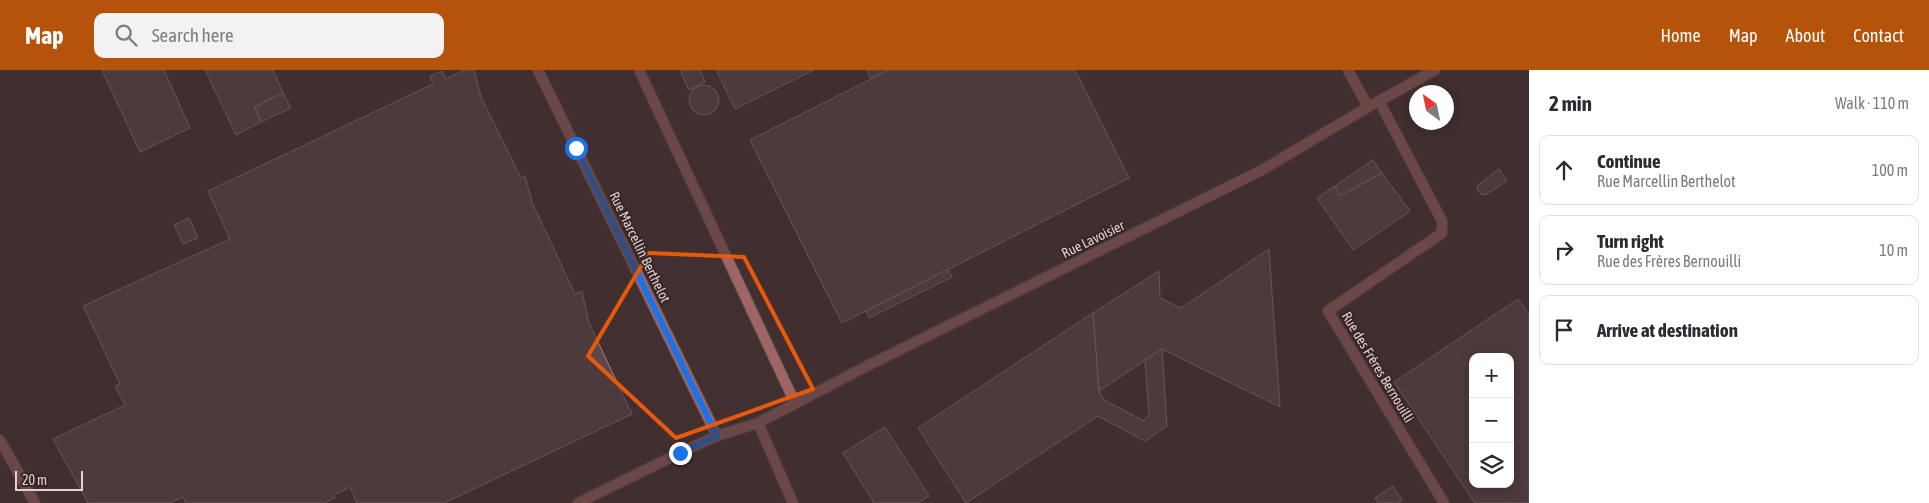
<!DOCTYPE html>
<meta charset="utf-8">
<style>
body{margin:0;font-family:"Asap Condensed",sans-serif;background:#f2f2f3;color:#2b2b33}
.controls{position:absolute;right:15px;bottom:15px;display:grid;overflow:hidden;border-radius:10px;box-shadow:0 2px 12px #0003}
.controls button{width:45px;height:45px;display:grid;place-items:center;padding:0;border:0;border-bottom:1px solid #e1e1e2;background:#fff;color:#2b2b33;font:25px sans-serif}
.compass{position:absolute;left:1409px;top:15px;width:45px;height:45px;border-radius:50%;background:#fff;box-shadow:0 2px 12px #0003;rotate:327deg}
.scale{position:absolute;left:15px;bottom:12px;width:68px;box-sizing:border-box;padding-left:5px;border:2px solid #dfd3d3;border-top:0;font-size:14px;line-height:18px;white-space:nowrap;color:#dfd3d3;-webkit-text-stroke:4px #382526;paint-order:stroke}
.stop{position:absolute;width:15px;height:15px;margin:-11px;border:4px solid #1a73e8;border-radius:50%;background:#fff}
.stop.end{background:#1a73e8;border-color:#fff;box-shadow:0 1px 5px #0008}
.list{margin:0;padding:0;list-style:none}
h2{display:flex;justify-content:space-between;align-items:center;height:65px;margin:0;padding:0 20px;font-size:21px}
h2 small{font-size:16px;font-weight:400;color:#7c7c81}
.list li{display:grid;grid-template-columns:32px 1fr auto;gap:15px;align-items:center;box-sizing:border-box;height:70px;margin:0 10px 10px;padding:0 10px;border:1px solid #e1e1e2;border-radius:10px}
.list b{display:block;font-size:19px;white-space:nowrap}
.list p{margin:0;font-size:16px;white-space:nowrap;color:#7c7c81}
.list em{font-size:16px;font-style:normal;color:#7c7c81}
.icon{flex:none;width:28px;height:28px;fill:none;stroke:currentColor;stroke-width:2;stroke-linecap:round;stroke-linejoin:round}
.map{position:relative;flex:none;width:1529px;height:433px;overflow:hidden}
header{display:flex;align-items:center;gap:30px;box-sizing:border-box;height:70px;padding:0 25px;background:#b45309;color:#fff}
header strong{font-size:24px}
nav{display:flex;gap:28px;margin-inline-start:auto;font-size:18px}
.search{width:350px;height:45px;background:#f2f2f3;display:flex;align-items:center;gap:12px;box-sizing:border-box;padding:0 18px;border-radius:10px;color:#7c7c81;font-size:19px}
main{display:flex}
aside{flex:1;background:#fff}
.map>svg:first-child{display:block}
.building{fill:#5c4848;stroke:#988182;fill-rule:evenodd}
.lines{fill:none;stroke-linecap:round;stroke-linejoin:round}
.service-casing{stroke:#5e4d4d;stroke-width:12}
.minor-casing{stroke:#5e4d4d;stroke-width:12}
.service{stroke:#9e6466;stroke-width:10}
.minor{stroke:#9e6466;stroke-width:10}
.route{stroke:#1a73e8;stroke-width:6}
.marked{fill:none;stroke:#e8590c;stroke-width:4;stroke-linejoin:round}
.labels{text-anchor:middle;dominant-baseline:central;stroke-width:4;stroke-linejoin:round;paint-order:stroke}
.street-label{font-size:14px;fill:#dfd3d3;stroke:#382526}
</style>
<header>
<strong>Map</strong>
<div class="search"><svg class="icon" aria-label="search" viewBox="0 0 24 24"><circle cx="10" cy="10" r="6"/><path d="M15 15l6 6"/></svg>Search here</div>
<nav><a>Home</a><a>Map</a><a>About</a><a>Contact</a></nav>
</header>
<main>
<div class="map">
<svg width="1529" height="433" viewBox="0 0 1529 433">
<rect width="100%" height="100%" fill="#422f30"/>
<!-- building -->
<g class="building">
<path d="M 102,0 L 164,0 L 190,58 L 140,82 Z"/>
<path d="M 205,0 L 273,0 L 283,23 L 255,37 L 261,52 L 236,65 Z"/>
<path d="M 464,0 L 474,0 L 481,27 L 521,108 L 525,106 L 532,132 L 575,224 L 582,221 L 589,253 L 632,344 L 444,433 L 357,433 L 350,417 L 333,425 L 335,428 L 324,433 L 186,433 L 183,427 L 169,433 L 88,433 L 53,369 L 125,335 L 115,316 L 120,314 L 83,236 L 230,169 L 208,121 L 433,14 L 430,6 L 442,1 L 446,9 Z"/>
<path d="M 680,0 L 700,0 L 705,12 L 689,20 Z"/>
<path d="M 716,0 L 814,0 L 735,39 Z"/>
<path d="M 867,0 L 889,0 L 871,9 Z"/>
<path d="M 889,0 L 1075,0 L 1129,108 L 842,253 L 750,70 Z"/>
<circle cx="704" cy="30" r="15"/>
<path d="M 283,23 L 291,38 L 261,52 L 255,37 Z"/>
<path d="M 1373,90 L 1382,103 L 1340,126 L 1335,116 Z"/>
<path d="M 1499,99 L 1507,111 L 1485,125 L 1481,124 L 1477,119 L 1478,115 Z"/>
<path d="M 1382,103 L 1410,141 L 1353,180 L 1317,128 L 1335,116 L 1340,126 Z"/>
<path d="M 189,148 L 198,168 L 183,174 L 174,155 Z"/>
<path d="M 1269,179 L 1280,337 L 1162,279 L 1099,321 L 1093,243 L 1159,201 L 1160,228 L 1181,238 Z"/>
<path d="M 948,199 L 952,207 L 869,248 L 866,241 Z"/>
<path d="M 1518,229 L 1529,245 L 1529,433 L 1475,433 L 1394,312 ZM 1473,287 L 1510,287 L 1510,414 L 1473,414 Z"/>
<path d="M 1093,243 L 1099,321 L 1104,330 L 1144,351 L 1149,345 L 1145,290 L 1162,279 L 1167,356 L 1145,371 L 1098,346 L 966,433 L 918,358 Z"/>
<path d="M 885,357 L 929,426 L 918,433 L 874,433 L 843,383 Z"/>
<path d="M 1393,416 L 1402,430 L 1398,433 L 1378,433 L 1375,428 Z"/>
</g>
<g class="lines">
<!-- service casing -->
<g class="service-casing">
<path id="service" d="M 639,0 L 795,333"/>
</g>
<!-- minor casing -->
<g class="minor-casing">
<g id="minor">
<path d="M 538,0 L 717,366"/>
<path d="M 1348,0 L 1368,37"/>
<path d="M 1379,31 L 1442,151 L 1442,163 L 1328,241 L 1444,433"/>
<path d="M 758,353 L 793,433"/>
<path d="M 0,370 L 35,433"/>
<path d="M 578,433 L 690,378 L 717,366 L 758,353 L 865,297 L 1262,100 L 1368,37 L 1435,0"/>
</g>
</g>
<!-- service -->
<use href="#service" class="service"/>
<!-- minor -->
<use href="#minor" class="minor"/>
</g>
<g class="lines">
<!-- route -->
<path class="route" d="M 576,78 L 717,366 L 680,383"/>
</g>
<!-- marked area -->
<path d="M0 0H1529V433H0ZM 649,183 L 744,187 L 813,319 L 676,368 L 588,286 Z" fill="#422f30" fill-opacity=".55" fill-rule="evenodd"/>
<path class="marked" d="M 649,183 L 744,187 L 813,319 L 676,368 L 588,286 Z"/>
<g class="labels">
<!-- street labels -->
<g class="street-label">
<text transform="translate(1093 169) rotate(-26)">Rue Lavoisier</text>
<text transform="translate(640 177) rotate(64)">Rue Marcellin Berthelot</text>
<text transform="translate(1378 297) rotate(59)">Rue des Frères Bernouilli</text>
</g>
</g>
</svg>
<div class="controls">
<button>+</button>
<button>−</button>
<button><svg class="icon" aria-label="layers" viewBox="0 0 24 24"><path d="M12 4l9 5-9 5-9-5zM3 14l9 5 9-5"/></svg></button>
</div>
<svg class="compass" viewBox="-18 -18 36 36"><path d="M0-13l5 13h-10z" fill="#e53935"/><path d="M0 13l5-13h-10z" fill="#7c7c81"/></svg>
<div class="scale">20 m</div>
<div class="stop" style="left:576px;top:78px"></div>
<div class="stop end" style="left:680px;top:383px"></div>
</div>
<aside>
<h2>2 min<small>Walk · 110 m</small></h2>
<ul class="list">
<li><svg class="icon" aria-label="ahead" viewBox="0 0 24 24"><path d="M12 20V5M6 11l6-6 6 6"/></svg><div><b>Continue</b><p>Rue Marcellin Berthelot</p></div><em>100 m</em></li>
<li><svg class="icon" aria-label="right" viewBox="0 0 24 24"><path d="M7 20v-9h11M14 6l5 5-5 5"/></svg><div><b>Turn right</b><p>Rue des Frères Bernouilli</p></div><em>10 m</em></li>
<li><svg class="icon" aria-label="arrive" viewBox="0 0 24 24"><path d="M6 21V4h12l-3 4 3 4H6"/></svg><div><b>Arrive at destination</b></div></li>
</ul>
</aside>
</main>
